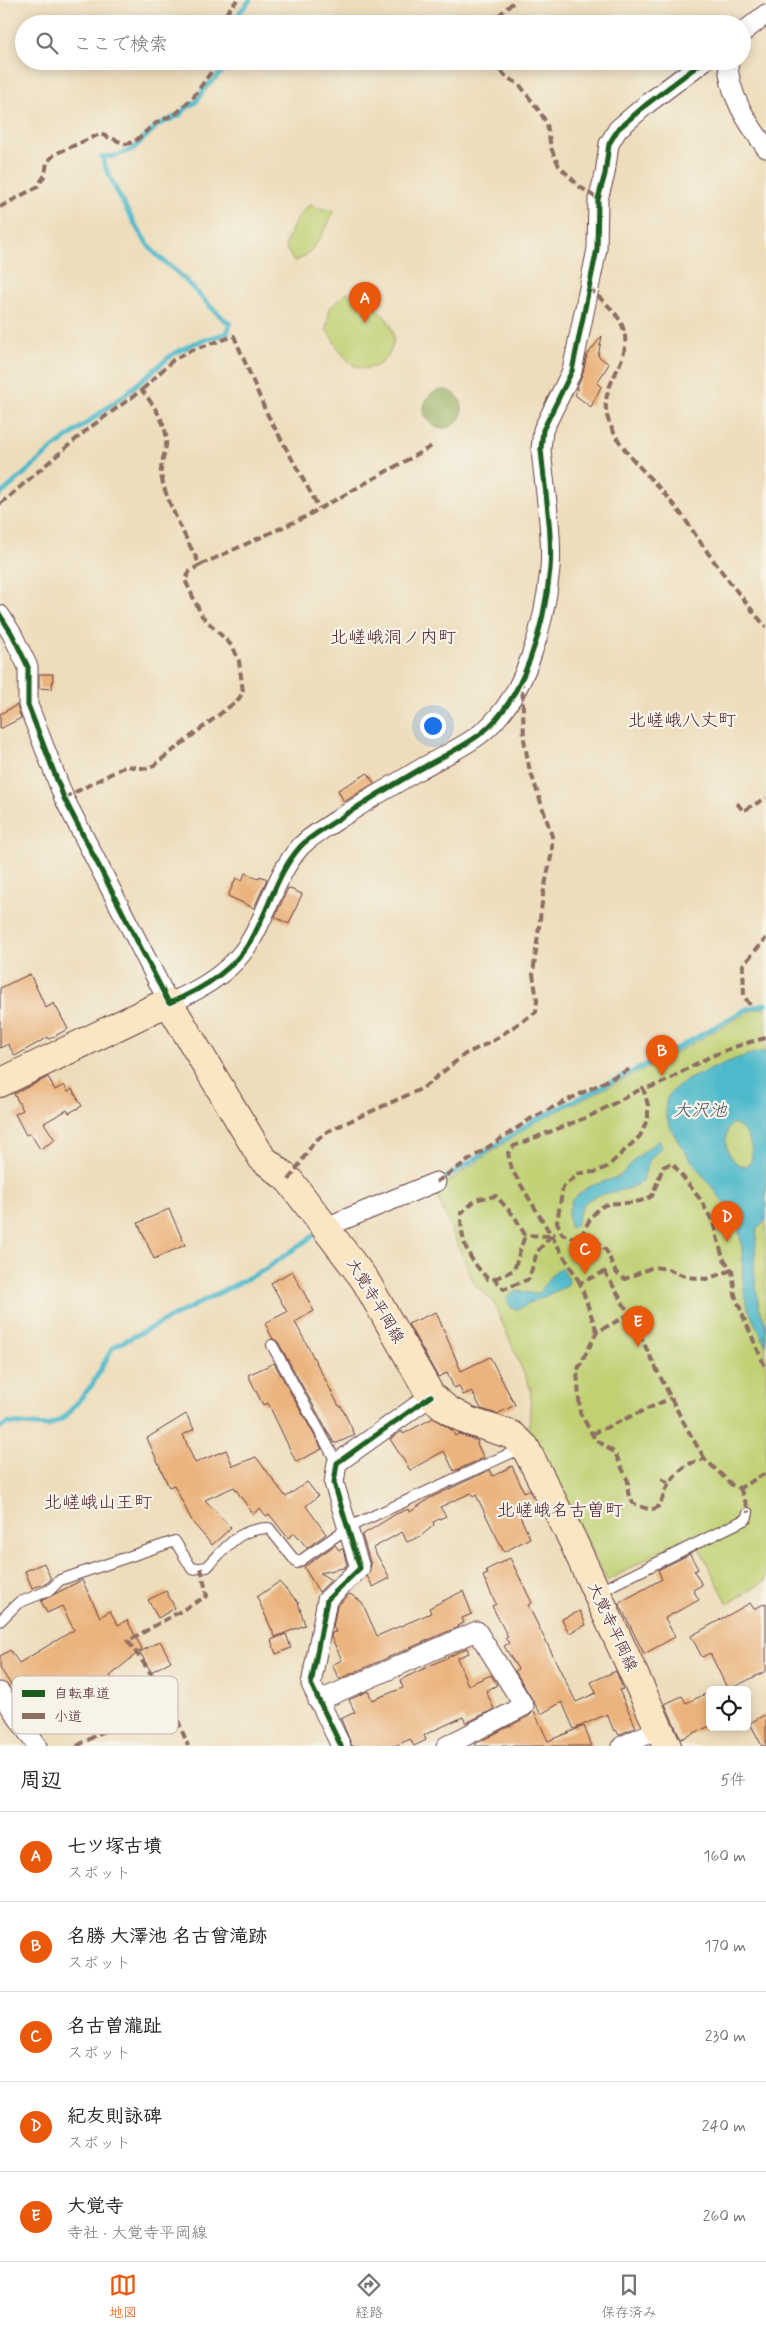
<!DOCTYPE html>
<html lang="ja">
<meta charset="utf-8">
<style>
body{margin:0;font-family:Mynerve,"Klee One",sans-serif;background:#f6f6f6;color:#202124}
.controls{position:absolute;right:15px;bottom:15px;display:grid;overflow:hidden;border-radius:8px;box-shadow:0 2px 12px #0003}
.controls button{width:45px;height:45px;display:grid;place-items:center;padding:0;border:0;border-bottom:1px solid #e0e0e0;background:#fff;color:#202124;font:25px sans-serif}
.you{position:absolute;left:432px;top:725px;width:18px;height:18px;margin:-12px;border:4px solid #fff;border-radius:50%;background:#1a73e8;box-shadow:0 0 0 8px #1a73e833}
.badge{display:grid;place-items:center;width:32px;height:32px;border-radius:50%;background:#ea580c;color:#fff;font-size:16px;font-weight:700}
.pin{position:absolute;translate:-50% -41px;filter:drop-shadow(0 1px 2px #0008)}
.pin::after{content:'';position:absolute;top:26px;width:18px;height:15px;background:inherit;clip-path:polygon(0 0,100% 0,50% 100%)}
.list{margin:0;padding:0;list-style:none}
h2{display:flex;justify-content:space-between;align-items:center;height:65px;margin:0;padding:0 20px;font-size:21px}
h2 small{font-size:16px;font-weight:400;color:#757577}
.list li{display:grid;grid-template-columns:32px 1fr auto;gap:15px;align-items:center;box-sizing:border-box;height:90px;padding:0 20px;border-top:1px solid #e0e0e0}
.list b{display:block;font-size:19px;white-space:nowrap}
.list p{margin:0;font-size:16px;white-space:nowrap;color:#757577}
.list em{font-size:16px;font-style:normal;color:#757577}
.icon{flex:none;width:28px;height:28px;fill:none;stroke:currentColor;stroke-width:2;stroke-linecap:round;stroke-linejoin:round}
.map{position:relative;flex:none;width:766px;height:1746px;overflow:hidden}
.search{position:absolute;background:#fff;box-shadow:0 2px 12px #0003;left:15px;right:15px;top:15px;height:55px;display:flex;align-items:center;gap:12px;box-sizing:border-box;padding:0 18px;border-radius:28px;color:#757577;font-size:19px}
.sheet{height:515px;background:#fff}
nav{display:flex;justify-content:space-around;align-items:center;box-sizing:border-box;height:70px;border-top:1px solid #e0e0e0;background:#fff;font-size:14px;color:#757577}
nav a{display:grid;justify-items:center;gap:2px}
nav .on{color:#ea580c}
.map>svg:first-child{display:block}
.green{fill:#c0d072;stroke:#85784e}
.forest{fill:#98b264;stroke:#716848}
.water{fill:#4eb9ca;stroke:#4c6c7a;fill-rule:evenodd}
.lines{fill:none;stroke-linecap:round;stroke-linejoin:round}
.stream{stroke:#4eb9ca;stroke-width:5}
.building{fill:#ebb47e}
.lane-casing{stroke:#623c41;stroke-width:12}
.street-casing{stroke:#623c41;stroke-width:21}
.secondary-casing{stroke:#623c41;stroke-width:30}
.lane{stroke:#fff;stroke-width:10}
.street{stroke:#fff;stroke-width:19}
.secondary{stroke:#fbe6c4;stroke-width:28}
.quiet{stroke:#8d6e63;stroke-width:4;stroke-dasharray:8 4;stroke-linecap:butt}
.cycleway-casing{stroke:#f7f3e8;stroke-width:8}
.cycleway{stroke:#1b5e20;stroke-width:5}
.labels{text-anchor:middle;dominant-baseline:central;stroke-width:4.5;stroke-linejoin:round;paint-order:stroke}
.street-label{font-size:16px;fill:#4a1f2b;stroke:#f7f3e8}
.neighbourhood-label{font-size:18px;fill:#4a1f2b;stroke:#f7f3e8}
.water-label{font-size:18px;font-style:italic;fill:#4b5563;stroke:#f7f3e8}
.key{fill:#f7f3e8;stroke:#c3b3af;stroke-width:1}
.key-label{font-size:14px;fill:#4a1f2b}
</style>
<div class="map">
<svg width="766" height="1746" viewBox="0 0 766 1746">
<rect width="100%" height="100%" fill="#f7f3e8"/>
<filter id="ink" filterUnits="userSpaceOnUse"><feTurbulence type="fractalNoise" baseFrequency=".02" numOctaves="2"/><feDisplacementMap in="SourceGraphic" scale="10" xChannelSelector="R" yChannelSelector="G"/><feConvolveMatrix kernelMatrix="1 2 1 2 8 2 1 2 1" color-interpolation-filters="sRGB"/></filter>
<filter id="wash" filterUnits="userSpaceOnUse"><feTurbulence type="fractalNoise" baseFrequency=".0096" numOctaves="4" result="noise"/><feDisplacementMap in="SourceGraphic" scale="20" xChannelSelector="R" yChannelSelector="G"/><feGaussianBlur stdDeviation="1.12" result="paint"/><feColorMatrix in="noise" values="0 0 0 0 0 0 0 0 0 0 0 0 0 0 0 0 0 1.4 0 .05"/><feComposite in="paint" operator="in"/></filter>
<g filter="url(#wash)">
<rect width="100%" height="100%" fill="#edddbb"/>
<!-- green -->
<g class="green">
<path d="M 309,205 L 334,212 C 323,232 316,253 294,262 L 285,246 C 291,230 296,217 309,205 Z"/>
<path d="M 346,292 C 362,300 383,309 391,326 C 400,346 384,371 361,368 C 346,366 334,340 326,329 L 330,308 Z"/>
<path d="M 766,1007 L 766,1580 L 728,1604 L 692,1534 L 607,1581 L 529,1429 L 531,1390 L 493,1301 L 475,1285 L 435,1191 L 532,1124 L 665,1059 L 753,1010 Z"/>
</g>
<!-- forest -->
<circle class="forest" cx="443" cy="409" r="19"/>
<!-- water -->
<g class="water">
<path d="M 766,1051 L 766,1220 L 757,1228 L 754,1270 L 759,1307 L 766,1326 L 766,1346 C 759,1330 748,1313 745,1297 C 740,1273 746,1245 736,1222 C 724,1193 651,1128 668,1097 C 674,1085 690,1078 702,1073 C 723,1064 743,1054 766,1051 ZM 732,1123 C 748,1129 754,1147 751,1162 L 745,1166 C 727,1164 720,1136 732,1123 Z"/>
<path d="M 659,1140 L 662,1146 L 649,1161 L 642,1181 C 625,1196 591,1189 582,1207 C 579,1212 578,1219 576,1225 L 570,1228 L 568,1214 L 572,1200 L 588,1187 L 620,1176 L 636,1158 Z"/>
<path d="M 561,1267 L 569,1280 L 567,1286 L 517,1309 L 511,1308 L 506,1299 L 508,1296 C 525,1284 527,1298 540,1292 L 552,1274 Z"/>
</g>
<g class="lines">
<!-- stream -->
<g class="stream">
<path d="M 230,24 L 250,0"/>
<path d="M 0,495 L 52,449 L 127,393 L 173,354 L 195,343 L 227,333 L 230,324 C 212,310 202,297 186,281 C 177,271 166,264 157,255 C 142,242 108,177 102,157 L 115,156 L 133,149 L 158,125 L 180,115 L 186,108 L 196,102 L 204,89 L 227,67 L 227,61"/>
<path d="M 440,1182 L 533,1121 L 660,1058 L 747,1009 L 766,1004"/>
<path d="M 0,1428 L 8,1423 L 48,1426 L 65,1417 L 92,1385 L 113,1347 L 264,1270 L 319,1232"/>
</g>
</g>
<g id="blocks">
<!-- building -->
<g class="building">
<path d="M 602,336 L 598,356 L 609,364 L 597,383 L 601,387 L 591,407 L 575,395 L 578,389 L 576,389 L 583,373 L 587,355 Z"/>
<path d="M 39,674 L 53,674 L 52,689 L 39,688 Z"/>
<path d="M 17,705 L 21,718 L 0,729 L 0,714 Z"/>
<path d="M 368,773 L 374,783 L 344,802 L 338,790 Z"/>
<path d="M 245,873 L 258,879 L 260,876 L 267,879 L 254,908 L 228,896 L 236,878 L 242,881 Z"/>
<path d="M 288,888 L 302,894 L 289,924 L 275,917 Z"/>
<path d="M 30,974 L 46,1008 L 54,1003 L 68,1029 L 49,1039 L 48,1037 L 15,1056 L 8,1044 L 0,1048 L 0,988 Z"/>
<path d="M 48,1077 L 55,1090 L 64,1085 L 68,1092 L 72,1089 L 82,1106 L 69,1113 L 67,1110 L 44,1123 L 55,1140 L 40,1149 L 30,1133 L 26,1135 L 15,1114 L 23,1110 L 14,1094 Z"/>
<path d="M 169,1209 L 185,1245 L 154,1259 L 138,1223 Z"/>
<path d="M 292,1271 L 314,1311 L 295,1322 L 339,1406 L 341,1406 L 355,1435 L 337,1443 L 334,1443 L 278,1342 L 272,1338 L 265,1323 L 287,1312 L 271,1283 Z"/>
<path d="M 436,1312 L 461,1371 L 490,1357 L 515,1405 L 497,1414 L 481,1409 L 472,1391 L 463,1395 L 459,1386 L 454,1388 L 447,1373 L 438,1377 L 408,1324 Z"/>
<path d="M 274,1363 L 322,1449 L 296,1462 L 268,1403 L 263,1405 L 248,1375 Z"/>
<path d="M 186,1414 L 194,1429 L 183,1435 L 195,1463 L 226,1450 L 233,1466 L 256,1457 L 286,1497 L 307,1482 L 318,1496 L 306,1506 L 326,1534 L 307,1548 L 295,1533 L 288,1538 L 269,1514 L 266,1516 L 260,1508 L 253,1514 L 234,1487 L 205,1500 L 231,1528 L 212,1545 L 193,1523 L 174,1485 L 169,1487 L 147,1438 Z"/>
<path d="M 433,1418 L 452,1430 L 455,1436 L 459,1434 L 478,1441 L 477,1444 L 484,1458 L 454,1471 L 444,1451 L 410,1470 L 390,1439 L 402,1431 L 403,1434 Z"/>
<path d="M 512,1466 L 524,1492 L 529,1490 L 537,1506 L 519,1514 L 530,1538 L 504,1552 L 476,1495 L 473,1497 L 471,1493 L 440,1507 L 446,1516 L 433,1522 L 434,1525 L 421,1536 L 407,1542 L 402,1532 L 373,1548 L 390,1578 L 373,1587 L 367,1576 L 371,1565 L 362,1535 L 396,1514 L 408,1509 L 410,1512 L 430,1498 L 490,1470 L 493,1476 Z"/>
<path d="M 335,1545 L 339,1550 L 343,1549 L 347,1565 L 343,1568 L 320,1573 L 331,1580 L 319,1592 L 304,1567 Z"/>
<path d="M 690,1554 L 698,1569 L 694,1571 L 702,1585 L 693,1590 L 699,1600 L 665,1618 L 675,1637 L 644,1654 L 619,1603 L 662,1579 L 658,1570 Z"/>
<path d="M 510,1558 L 532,1603 L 528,1605 L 576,1702 L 596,1693 L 591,1682 L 616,1671 L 623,1689 L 619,1690 L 636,1727 L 619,1735 L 616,1730 L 614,1731 L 607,1714 L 574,1729 L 562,1702 L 541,1714 L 515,1671 L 518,1669 L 504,1646 L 509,1643 L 505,1638 L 508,1637 L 492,1606 L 496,1604 L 483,1576 L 488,1574 L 486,1570 Z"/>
<path d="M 44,1563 L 51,1579 L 46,1584 L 32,1588 L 25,1571 Z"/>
<path d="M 82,1580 L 100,1617 L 110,1611 L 118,1625 L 127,1620 L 142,1649 L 110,1676 L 131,1705 L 108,1721 L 85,1689 L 43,1720 L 38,1711 L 35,1713 L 16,1682 L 11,1685 L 0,1668 L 0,1656 L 10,1650 L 19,1663 L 74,1630 L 62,1606 L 47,1613 L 41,1601 Z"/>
<path d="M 279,1582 L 298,1602 L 305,1625 L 275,1637 L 257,1597 Z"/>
<path d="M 166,1591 L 175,1608 L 158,1618 L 148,1600 Z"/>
<path d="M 463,1591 L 472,1614 L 462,1618 L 464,1623 L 457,1626 L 458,1627 L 339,1679 L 332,1665 L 342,1660 L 331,1637 L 332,1633 L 336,1632 L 333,1627 L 337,1606 L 350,1594 L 362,1602 L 377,1636 L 431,1613 L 429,1608 Z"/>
<path d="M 750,1603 L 754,1609 L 766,1603 L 766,1671 L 728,1690 L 710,1653 L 702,1657 L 691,1636 Z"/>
<path d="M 580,1611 L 586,1625 L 569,1633 L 562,1619 Z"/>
<path d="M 286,1634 L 291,1648 L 276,1654 L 271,1640 Z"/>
<path d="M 160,1641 L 171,1661 L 151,1672 L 140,1652 Z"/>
<path d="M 467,1648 L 469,1653 L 457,1658 L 468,1685 L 491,1675 L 497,1685 L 486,1691 L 494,1709 L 466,1723 L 463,1717 L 424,1735 L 426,1740 L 414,1746 L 410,1739 L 395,1746 L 352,1746 L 341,1719 L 355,1712 L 349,1700 L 368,1691 L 372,1700 L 403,1688 L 400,1680 Z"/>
<path d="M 710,1692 L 710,1726 L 681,1739 L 665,1704 L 682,1696 L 686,1703 Z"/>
<path d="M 534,1711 L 548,1741 L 584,1726 L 592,1746 L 476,1746 L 475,1744 L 529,1716 Z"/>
<path d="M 766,1714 L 766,1746 L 762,1746 L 750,1723 Z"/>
</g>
</g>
</g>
<g filter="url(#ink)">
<use href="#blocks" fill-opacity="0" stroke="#623c41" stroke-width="1"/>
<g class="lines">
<!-- lane casing -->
<g class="lane-casing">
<g id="lane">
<path d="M 272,1345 L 337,1463"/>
<path d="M 598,1592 L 746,1519 L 748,1513"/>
<path d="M 0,1621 L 18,1603 L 50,1590 L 60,1580 L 175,1541 L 192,1569 L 207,1567 C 228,1546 237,1529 269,1528 L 297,1563 L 349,1527 L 522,1448"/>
</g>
</g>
<!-- street casing -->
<g class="street-casing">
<g id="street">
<path d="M 742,33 L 766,14"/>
<path d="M 728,61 C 728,94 747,122 766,148"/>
<path d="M 0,615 L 12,634 L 28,667 L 28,705 L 64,798 L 169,1003 C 201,990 233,971 251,940 C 269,910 276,874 300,847 C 310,836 324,829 337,820 C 363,803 389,787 417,771 C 437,759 460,749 479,735 C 525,701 545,623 550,569 C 553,534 544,485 541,449 L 543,430 L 572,371 L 597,249 L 598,199 L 605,174 L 609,144 L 618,129 L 647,104 L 704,61"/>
<path d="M 326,1227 L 436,1182"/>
<path d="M 0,1692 L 37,1746"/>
<path d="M 318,1701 L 477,1631 L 524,1706 L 446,1746"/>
<path d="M 341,1746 L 311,1684 L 327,1600 L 360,1568 L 334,1483 L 337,1463 L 431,1396"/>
<path d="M 622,1746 L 659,1729"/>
</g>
</g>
<!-- secondary casing -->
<g class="secondary-casing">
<path id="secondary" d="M 0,1083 L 155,1008 L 169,1003 L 262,1158 L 289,1180 L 365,1280 L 431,1396 L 448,1410 L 468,1421 L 512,1435 L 525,1447 L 572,1539 L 667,1746"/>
</g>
<!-- lane -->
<use href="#lane" class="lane"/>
<!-- street -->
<use href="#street" class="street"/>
<!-- secondary -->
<use href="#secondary" class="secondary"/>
<!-- quiet -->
<g class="quiet">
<path d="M 221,24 L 221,20 L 237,0"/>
<path d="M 489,24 L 516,0"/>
<path d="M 494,61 L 506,77 L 519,84 L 540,112 L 547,124 L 551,148 L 559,166 L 580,187 L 598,199"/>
<path d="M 0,207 L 37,187 L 45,175 L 47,162 L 55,154 L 100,134 L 126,144 L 134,142 L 156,123 L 177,113 L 194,96 L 219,61"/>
<path d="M 589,288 C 600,299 616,310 622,325 C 637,361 596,383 608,419 C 620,453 650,475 672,503 C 684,516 693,532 703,546 C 723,574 744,601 766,627"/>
<path d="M 142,390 L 173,360 L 192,350 L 234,336 L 266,412 L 319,508"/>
<path d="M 0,504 L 89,428 L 142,390 C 153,405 169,425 166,445 C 165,454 160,465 161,474 C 164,498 189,544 200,565 L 190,571 L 185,580 L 202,616 L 233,647 L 239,661 L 243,692 L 238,700 L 149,769 L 126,766 L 64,798"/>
<path d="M 200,565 L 303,518 L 432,446"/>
<path d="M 737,803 L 743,811 L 766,798"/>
<path d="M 750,1005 L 744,996 L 743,965 L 766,938"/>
<path d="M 289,1180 L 314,1142 L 328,1131 L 423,1088 L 465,1054 L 491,1042 L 536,1012 L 537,1000 L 533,974 L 543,895 L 552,852 L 552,836 L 529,767 L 524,739 L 522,680"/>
<path d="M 436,1182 L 532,1118 L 630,1069"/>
<path d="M 551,1236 L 537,1252 L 529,1279 L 504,1289 L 494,1279 L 488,1279 C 467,1257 461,1243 461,1213 L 477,1199 L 496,1196 L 515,1217 L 525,1235 L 551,1236 L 555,1233"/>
<path d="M 581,1237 C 604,1183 618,1215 652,1196 L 663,1167 L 672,1163 L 700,1199 L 713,1222 L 723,1258 L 732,1270 L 735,1295 L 743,1316 L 766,1369"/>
<path d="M 732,1270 L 706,1279 L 687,1277 L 668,1269 L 653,1267 L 625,1279 C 609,1272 614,1258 603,1247 C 591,1235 576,1241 562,1234 L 557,1222 L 563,1187 L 580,1173 L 595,1172 L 607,1167 L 640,1136 L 648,1118 L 648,1105 L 643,1088 C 663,1086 675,1075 692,1066 C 715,1053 741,1044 766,1038"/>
<path d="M 604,1271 C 642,1331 667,1399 705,1459"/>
<path d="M 494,1279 L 514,1270 L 525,1235"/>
<path d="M 580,1283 L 512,1170 L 508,1153 L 514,1146 L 590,1116 L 643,1088"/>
<path d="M 630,1314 L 597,1332 L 577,1371 L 580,1413 L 595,1439 L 615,1453 L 628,1481 L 628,1493 L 633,1503 C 640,1506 648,1511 656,1508 C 662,1505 662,1497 665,1491 C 675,1474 685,1462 705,1459 L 732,1485 L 740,1488 L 766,1473"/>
<path d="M 597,1332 L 580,1283 L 608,1270"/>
<path d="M 592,1434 L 671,1398"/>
<path d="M 661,1479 L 670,1483"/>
<path d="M 740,1488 L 747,1506 L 748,1513"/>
<path d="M 160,1700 L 168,1695 L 188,1746"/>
<path d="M 77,1746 L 160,1700 L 159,1685 L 128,1641 L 207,1596 L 201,1568"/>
</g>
<!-- cycleway casing -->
<g class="cycleway-casing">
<g id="cycleway">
<path d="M 0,615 L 12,634 L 28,667 L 28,705 L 64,798 L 169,1003 C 201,990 233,971 251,940 C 269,910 276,874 300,847 C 310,836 324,829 337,820 C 363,803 389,787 417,771 C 437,759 460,749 479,735 C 525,701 545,623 550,569 C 553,534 544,485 541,449 L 543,430 L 572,371 L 597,249 L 598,199 L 605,174 L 609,144 L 618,129 L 647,104 L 704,61"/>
<path d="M 341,1746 L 311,1684 L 327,1600 L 360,1568 L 334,1483 L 337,1463 L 431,1396"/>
</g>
</g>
<!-- cycleway -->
<use href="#cycleway" class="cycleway"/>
</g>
</g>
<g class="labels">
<!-- street labels -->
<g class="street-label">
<text transform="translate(375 1301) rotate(59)">大覚寺平岡線</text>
<text transform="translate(612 1627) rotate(65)">大覚寺平岡線</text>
</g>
<!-- neighbourhood labels -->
<g class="neighbourhood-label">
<text x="393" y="638">北嵯峨洞ノ内町</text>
<text x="682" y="721">北嵯峨八丈町</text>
<text x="98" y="1503">北嵯峨山王町</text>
<text x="560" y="1511">北嵯峨名古曽町</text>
</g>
<!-- water labels -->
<g class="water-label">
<text x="700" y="1111">大沢池</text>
</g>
</g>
<!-- legend -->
<rect x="12" y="1676" width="166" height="58" rx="8" class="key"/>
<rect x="22" y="1690" width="23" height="7" fill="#1b5e20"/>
<rect x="22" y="1713" width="23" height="6" fill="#8d6e63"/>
<g class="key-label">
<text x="54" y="1698">自転車道</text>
<text x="54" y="1721">小道</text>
</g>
</svg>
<div class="controls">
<button><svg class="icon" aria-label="locate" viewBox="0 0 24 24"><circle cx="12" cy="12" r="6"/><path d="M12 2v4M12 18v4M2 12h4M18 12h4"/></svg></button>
</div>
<div class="you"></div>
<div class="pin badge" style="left:365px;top:323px">A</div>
<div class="pin badge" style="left:662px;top:1076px">B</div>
<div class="pin badge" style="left:585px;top:1274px">C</div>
<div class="pin badge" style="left:727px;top:1242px">D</div>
<div class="pin badge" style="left:638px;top:1347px">E</div>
<div class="search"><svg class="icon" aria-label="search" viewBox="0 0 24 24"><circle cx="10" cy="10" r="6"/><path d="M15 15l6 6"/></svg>ここで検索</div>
</div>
<section class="sheet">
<h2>周辺<small>5件</small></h2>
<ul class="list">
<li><span class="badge">A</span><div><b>七ツ塚古墳</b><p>スポット</p></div><em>160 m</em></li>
<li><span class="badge">B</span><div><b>名勝 大澤池 名古曾滝跡</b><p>スポット</p></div><em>170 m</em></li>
<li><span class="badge">C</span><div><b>名古曽瀧趾</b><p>スポット</p></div><em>230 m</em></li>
<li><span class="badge">D</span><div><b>紀友則詠碑</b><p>スポット</p></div><em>240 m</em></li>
<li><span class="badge">E</span><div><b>大覚寺</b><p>寺社 · 大覚寺平岡線</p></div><em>260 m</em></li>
</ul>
</section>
<nav>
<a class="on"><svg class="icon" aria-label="map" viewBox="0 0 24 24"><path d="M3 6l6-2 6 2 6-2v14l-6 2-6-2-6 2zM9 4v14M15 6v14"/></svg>地図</a>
<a><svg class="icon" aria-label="directions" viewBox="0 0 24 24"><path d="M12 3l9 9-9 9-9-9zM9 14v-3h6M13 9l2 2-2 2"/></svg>経路</a>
<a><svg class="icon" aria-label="saved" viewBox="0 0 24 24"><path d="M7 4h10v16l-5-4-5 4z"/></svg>保存済み</a>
</nav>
